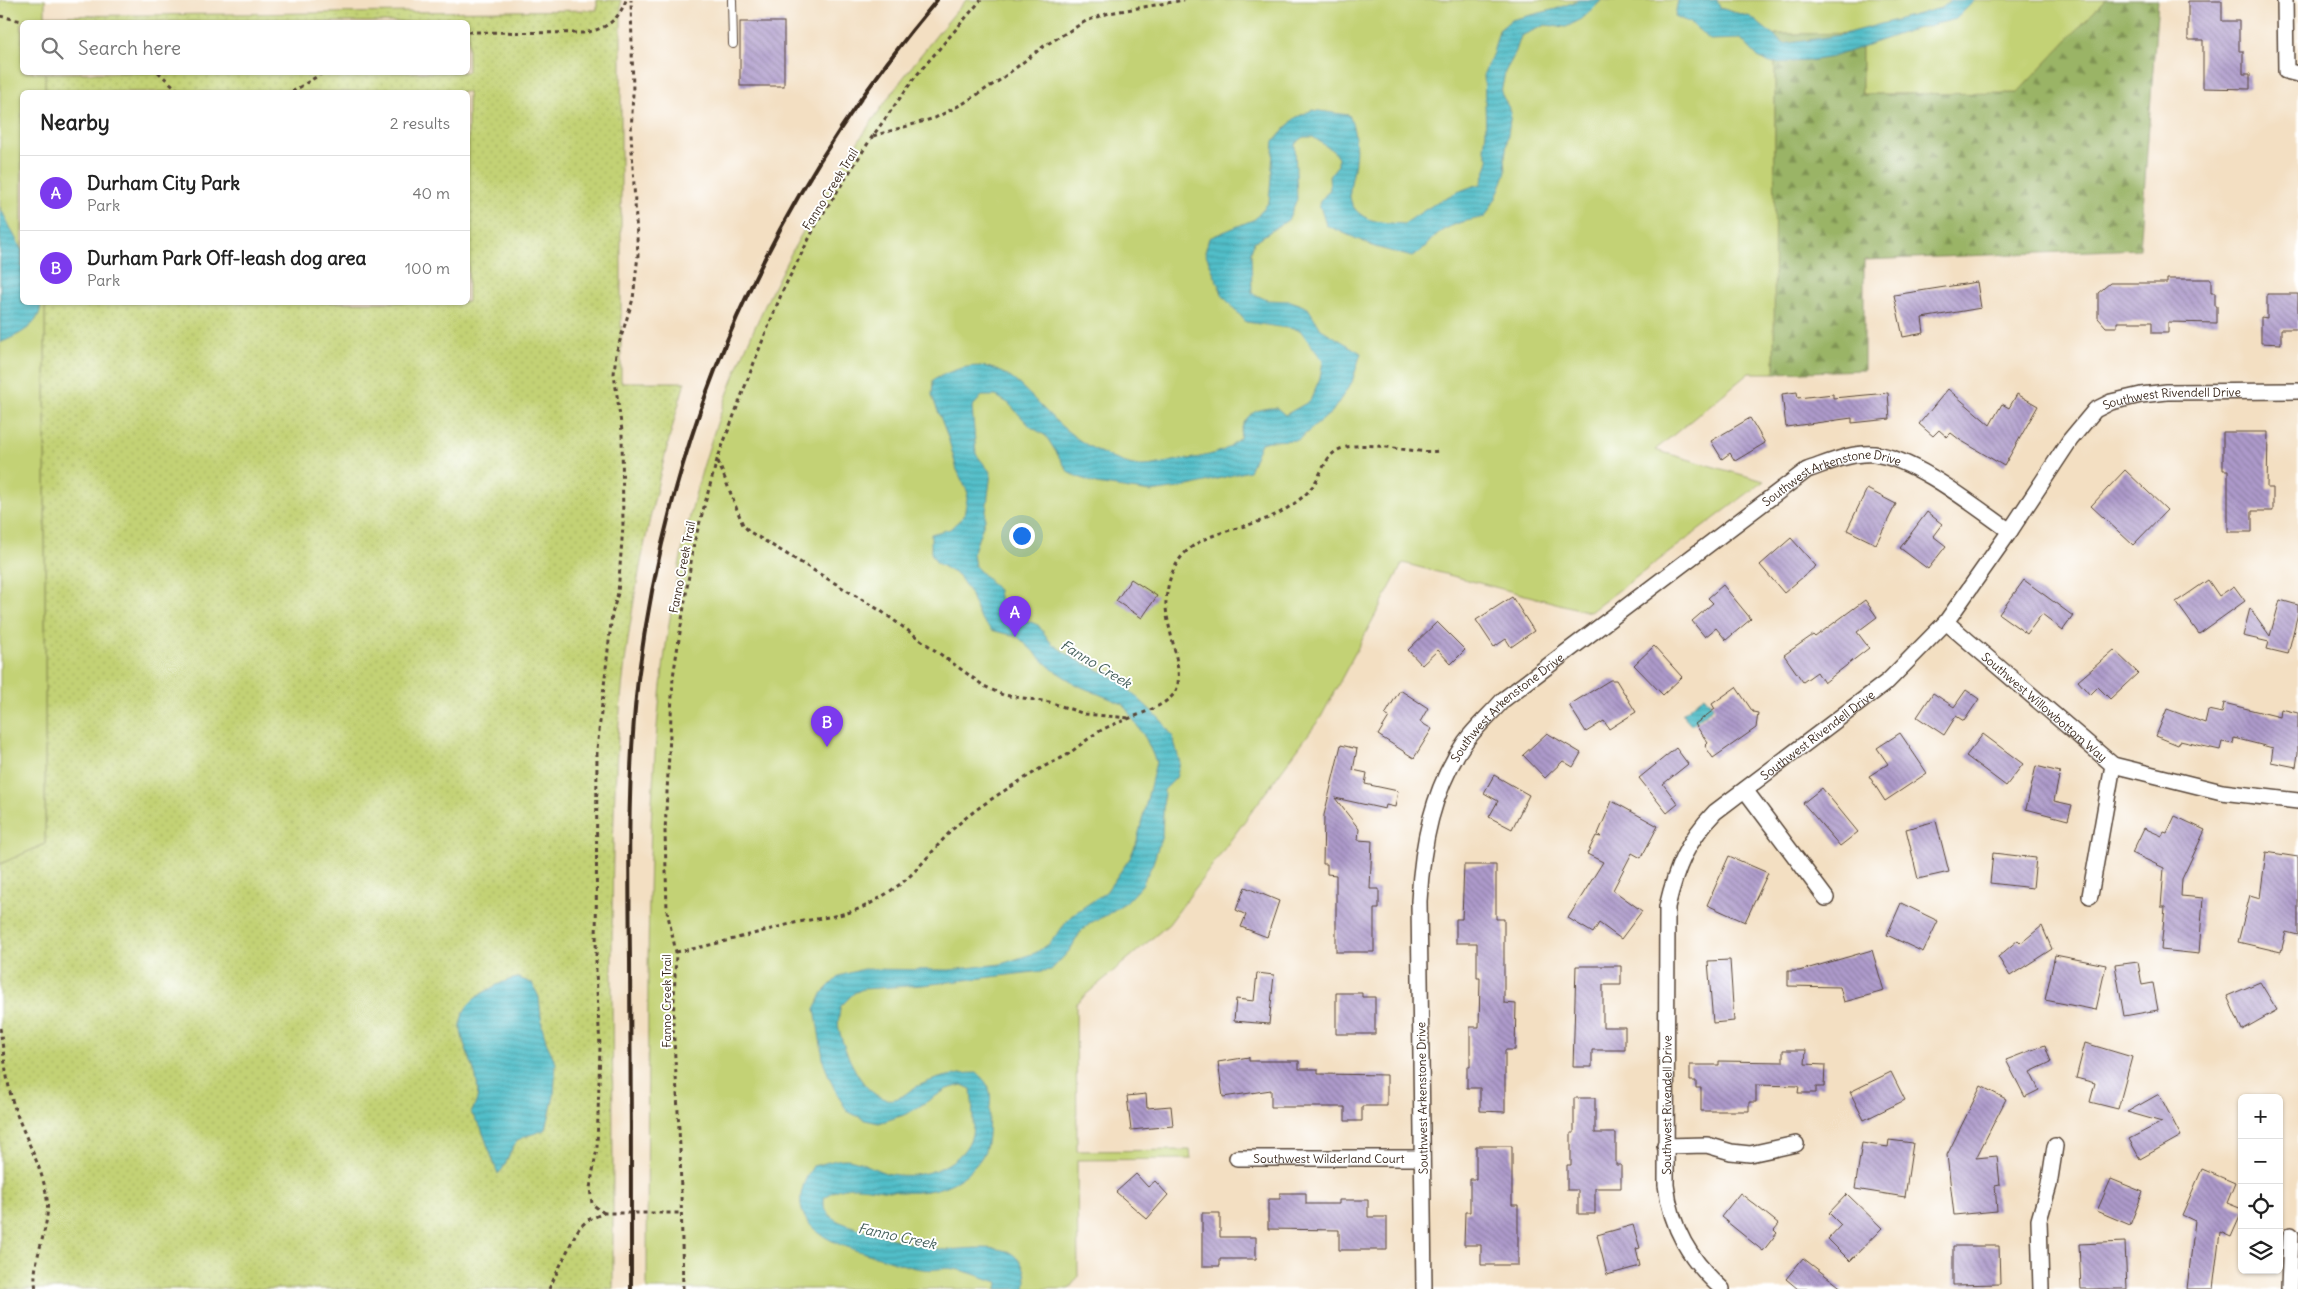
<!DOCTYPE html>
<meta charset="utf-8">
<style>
body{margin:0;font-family:Delius,sans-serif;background:#f2f2f2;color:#222}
.controls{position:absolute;right:15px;bottom:15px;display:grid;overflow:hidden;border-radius:8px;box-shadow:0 1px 4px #0004}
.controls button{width:45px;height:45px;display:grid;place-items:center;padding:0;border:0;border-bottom:1px solid #e0e0e0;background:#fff;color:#222;font:25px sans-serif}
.you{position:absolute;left:1021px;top:535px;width:18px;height:18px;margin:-12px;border:4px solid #fff;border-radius:50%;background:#1a73e8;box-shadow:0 0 0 8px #1a73e833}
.badge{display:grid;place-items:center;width:32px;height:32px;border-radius:50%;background:#7c3aed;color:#fff;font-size:16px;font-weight:700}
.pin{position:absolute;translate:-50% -41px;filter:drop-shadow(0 1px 2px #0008)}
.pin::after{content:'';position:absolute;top:26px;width:18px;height:15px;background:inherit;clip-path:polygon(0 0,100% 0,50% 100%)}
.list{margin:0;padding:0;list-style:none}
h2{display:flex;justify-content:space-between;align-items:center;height:65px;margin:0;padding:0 20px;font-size:21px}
h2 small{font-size:16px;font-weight:400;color:#767676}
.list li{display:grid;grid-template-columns:32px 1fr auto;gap:15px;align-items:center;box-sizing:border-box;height:75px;padding:0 20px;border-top:1px solid #e0e0e0}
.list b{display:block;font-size:19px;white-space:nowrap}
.list p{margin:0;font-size:16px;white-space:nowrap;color:#767676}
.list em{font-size:16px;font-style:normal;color:#767676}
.icon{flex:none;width:28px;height:28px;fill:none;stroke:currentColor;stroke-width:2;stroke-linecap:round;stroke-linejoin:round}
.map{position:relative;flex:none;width:2298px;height:1289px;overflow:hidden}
.search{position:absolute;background:#fff;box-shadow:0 1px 4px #0004;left:20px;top:20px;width:450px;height:55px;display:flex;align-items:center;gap:12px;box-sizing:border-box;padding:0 18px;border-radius:8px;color:#767676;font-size:19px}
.panel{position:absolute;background:#fff;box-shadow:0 1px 4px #0004;left:20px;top:90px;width:450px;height:215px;border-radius:8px}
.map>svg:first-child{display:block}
.grass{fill:url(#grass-dots);stroke:#7f7e49}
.forest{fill:url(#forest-firs);stroke:#6a6f42}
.park{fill:#c3d274;stroke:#7f7e49}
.water{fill:url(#water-rules);stroke:#467474}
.building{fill:url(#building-back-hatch)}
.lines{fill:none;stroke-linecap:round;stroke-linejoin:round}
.lane-casing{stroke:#574537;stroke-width:10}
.street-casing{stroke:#574537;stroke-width:18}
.path{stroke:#574537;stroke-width:3;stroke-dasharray:4 4;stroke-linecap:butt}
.lane{stroke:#fff;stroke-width:8}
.street{stroke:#fff;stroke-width:15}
.rail{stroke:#3b2a1e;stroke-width:4}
.labels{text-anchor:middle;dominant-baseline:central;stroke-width:4;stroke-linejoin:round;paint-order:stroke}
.street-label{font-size:12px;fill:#3b2a1e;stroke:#fff}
.water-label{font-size:14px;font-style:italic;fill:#435e5a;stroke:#fff}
</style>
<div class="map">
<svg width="2298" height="1289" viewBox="0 0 2298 1289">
<defs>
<pattern id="grass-dots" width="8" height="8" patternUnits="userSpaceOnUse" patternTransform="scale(1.25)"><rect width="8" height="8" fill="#c3d274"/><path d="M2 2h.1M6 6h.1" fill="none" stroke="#a8b464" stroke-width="1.8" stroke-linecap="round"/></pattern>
<pattern id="forest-firs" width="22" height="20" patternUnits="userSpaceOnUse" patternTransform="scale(1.25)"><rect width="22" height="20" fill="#9ab466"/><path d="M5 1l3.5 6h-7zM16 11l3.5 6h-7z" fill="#7f9353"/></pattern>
<pattern id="water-rules" width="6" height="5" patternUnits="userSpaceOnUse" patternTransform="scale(1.25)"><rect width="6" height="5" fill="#51bec9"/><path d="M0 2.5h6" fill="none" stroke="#449ba3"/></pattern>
<pattern id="building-back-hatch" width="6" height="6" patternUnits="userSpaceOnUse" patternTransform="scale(1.25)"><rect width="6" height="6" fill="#ad9acb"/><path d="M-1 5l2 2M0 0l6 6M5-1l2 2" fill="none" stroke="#8e7ea4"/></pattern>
</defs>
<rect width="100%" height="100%" fill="#fff"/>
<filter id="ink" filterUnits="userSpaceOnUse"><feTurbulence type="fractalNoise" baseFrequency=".02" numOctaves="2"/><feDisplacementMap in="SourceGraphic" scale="10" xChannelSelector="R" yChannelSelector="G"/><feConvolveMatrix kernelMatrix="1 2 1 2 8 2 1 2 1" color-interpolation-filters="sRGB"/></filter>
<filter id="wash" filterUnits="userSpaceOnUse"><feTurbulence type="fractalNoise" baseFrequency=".0096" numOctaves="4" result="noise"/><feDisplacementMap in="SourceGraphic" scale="20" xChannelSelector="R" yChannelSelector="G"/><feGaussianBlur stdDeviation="1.12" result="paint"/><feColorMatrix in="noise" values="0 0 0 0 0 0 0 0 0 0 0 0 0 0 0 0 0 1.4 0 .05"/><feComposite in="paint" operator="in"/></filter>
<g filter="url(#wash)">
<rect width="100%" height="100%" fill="#f3dfc2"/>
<!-- grass -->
<path class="grass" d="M 597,0 L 621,0 L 621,382 L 685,382 C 656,482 633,584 622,688 C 612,790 612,892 612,995 C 613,1093 613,1191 613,1289 L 0,1289 L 0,864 L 45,844 L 45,303 L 468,302 L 468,92 L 45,92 L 45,73 L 468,72 L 468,22 L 45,22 L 45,16 L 597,10 Z"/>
<!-- forest -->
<path class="forest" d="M 2105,0 L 2158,0 L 2140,249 L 1864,260 L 1864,370 L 1774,373 L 1775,34 L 1862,33 L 1862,94 L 2017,93 Z"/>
<!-- park -->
<g class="park">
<path d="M 0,0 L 45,0 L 45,22 L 22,22 L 22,72 L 45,73 L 45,92 L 22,92 L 22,302 L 45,303 L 45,844 L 0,864 Z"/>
<path d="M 966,0 L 2105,0 L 2017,93 L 1862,94 L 1862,33 L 1775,34 L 1774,373 L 1749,373 L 1655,450 L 1764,481 L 1590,612 L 1403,563 L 1321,717 L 1169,924 L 1076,1003 L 1077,1151 L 1190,1150 L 1191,1159 L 1077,1160 L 1078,1277 L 1069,1289 L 647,1289 C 647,1186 648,1083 648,980 C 649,824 653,668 690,516 C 736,325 838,148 966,0 Z"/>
</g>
<!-- water -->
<g class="water">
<path d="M 1579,0 L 1602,0 L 1582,19 L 1566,27 L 1545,25 L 1521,36 L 1515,54 L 1505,72 L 1501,93 L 1511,112 L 1505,157 L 1506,172 L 1496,198 L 1485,217 C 1466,221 1447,224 1433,238 C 1426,246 1422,251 1412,257 L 1375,247 L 1326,225 L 1319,203 L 1330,189 L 1329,176 L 1338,165 L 1338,157 L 1333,151 L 1313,137 L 1304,137 L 1295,144 L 1297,199 L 1288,220 L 1254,242 L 1251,251 L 1252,293 L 1267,300 L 1291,301 L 1308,308 L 1321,329 L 1361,353 L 1352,382 L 1332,412 L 1298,440 L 1268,441 L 1261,443 L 1249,471 L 1185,487 L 1151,492 L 1096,484 L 1069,473 L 1046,436 L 1031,427 L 1008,403 L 996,396 L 982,396 L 972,407 L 976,454 L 991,473 L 985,519 L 973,554 L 975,566 L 998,590 L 1001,610 L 1038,625 L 1052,644 L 1075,659 L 1118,679 L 1162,721 L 1173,737 L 1180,763 L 1176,778 L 1164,790 L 1162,836 L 1153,863 L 1142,885 L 1126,902 L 1105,916 L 1092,922 L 1081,931 L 1070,950 L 1051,970 L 923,985 L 863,989 L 854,993 L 840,1007 C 840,1014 837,1023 839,1029 C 844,1052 867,1109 898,1098 C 904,1096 909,1091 914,1088 C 933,1078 955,1073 977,1073 C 994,1088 991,1096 989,1117 C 988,1129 989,1144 983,1155 C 963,1188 926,1196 890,1191 C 865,1188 845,1181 824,1198 L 824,1206 C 826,1210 829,1216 833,1218 C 843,1227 932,1250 947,1250 C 962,1249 997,1245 1011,1253 C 1024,1262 1028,1274 1025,1289 L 997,1289 L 998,1282 C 983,1278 968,1271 954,1269 C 944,1267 933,1271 923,1269 C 910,1268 896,1262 883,1258 C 836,1246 774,1227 813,1166 C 823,1164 833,1160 843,1159 C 857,1158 873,1169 886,1173 C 916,1181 959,1169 971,1138 C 975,1127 972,1102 971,1089 L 962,1085 L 947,1089 L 907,1114 L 879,1123 L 865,1120 L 847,1111 L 833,1086 L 824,1064 L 815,1009 L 823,992 L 839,976 L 863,969 L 949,970 L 1001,964 L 1035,953 L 1049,944 L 1072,915 L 1106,892 L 1130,858 L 1137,841 L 1156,762 L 1146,739 L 1123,704 L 1079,686 L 1052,669 L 1018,637 L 991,630 L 979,616 L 970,593 L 959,576 L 937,563 L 931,553 L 931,534 L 950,529 L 964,516 L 968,493 L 957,470 L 948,437 L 932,396 L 933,380 C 1005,340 1022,396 1070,433 C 1085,446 1123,466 1142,466 C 1152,466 1163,463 1173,461 C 1188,459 1207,457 1221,451 C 1228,449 1234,442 1240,438 C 1242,416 1255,407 1277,408 L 1285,415 L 1310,401 L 1320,378 L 1323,361 L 1300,330 L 1246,322 L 1223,296 L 1205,252 L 1209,238 L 1255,219 L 1269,202 L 1274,141 L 1295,118 L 1312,110 L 1349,115 C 1355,129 1357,145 1355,160 C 1354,181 1340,201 1363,216 C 1373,223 1392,223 1404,224 C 1429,207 1452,191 1481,184 L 1489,161 L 1484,148 L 1486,132 L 1484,73 L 1493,53 L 1499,30 L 1511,20 L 1556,9 Z"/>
<path d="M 1678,0 L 1717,0 L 1720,8 L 1751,17 L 1784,44 L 1840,35 L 1941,8 L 1950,0 L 1975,0 L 1956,19 L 1908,31 L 1833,57 L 1809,61 L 1770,63 L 1758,57 L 1741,39 L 1710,40 L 1692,24 L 1675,16 Z"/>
<path d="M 0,207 L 22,251 L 22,302 L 41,303 C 41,326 18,335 0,343 Z"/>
<path d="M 1704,696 L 1713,707 L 1692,725 L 1682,714 Z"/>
<path d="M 518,978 L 532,983 L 539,997 L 542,1026 L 547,1044 L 556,1063 L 554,1096 L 546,1129 C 539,1133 526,1135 520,1139 C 508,1148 509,1165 498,1174 L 481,1128 L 471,1113 C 473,1109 476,1103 477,1099 C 484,1060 433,1023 483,993 C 494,986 505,980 518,978 Z"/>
</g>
<g id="blocks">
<!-- building -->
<g class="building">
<path d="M 2188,1 L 2222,1 L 2222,21 L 2239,21 L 2239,51 L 2243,51 L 2243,74 L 2250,74 L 2250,89 L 2203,88 L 2203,40 L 2188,40 Z"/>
<rect x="740" y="22" width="44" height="64"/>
<path d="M 2167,279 L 2211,279 L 2211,293 L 2215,293 L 2215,306 L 2217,306 L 2217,323 L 2168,322 L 2168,333 L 2152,333 L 2152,322 L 2117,322 L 2117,327 L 2106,327 L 2098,318 L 2098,293 L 2110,283 L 2167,283 Z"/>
<path d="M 1977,282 L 1981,308 L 1922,318 L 1924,333 L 1903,337 L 1894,295 Z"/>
<path d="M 2267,294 L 2298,294 L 2298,329 L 2281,329 L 2281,344 L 2261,343 L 2261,317 L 2267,318 Z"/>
<path d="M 1948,389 L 1990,425 L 2002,404 L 2009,408 L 2017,394 L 2038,406 L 2004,466 L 1960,440 L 1951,433 L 1947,437 L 1939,430 L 1933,436 L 1919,424 Z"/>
<path d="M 1797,392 L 1798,398 L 1833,394 L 1833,398 L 1888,393 L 1890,419 L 1852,423 L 1852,418 L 1786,427 L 1782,394 Z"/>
<path d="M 1750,418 L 1765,443 L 1735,461 L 1730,453 L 1722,459 L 1711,441 Z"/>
<path d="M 2223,432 L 2268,432 L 2267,488 L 2273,488 L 2273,511 L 2252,511 L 2252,532 L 2228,532 L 2228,470 L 2223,470 Z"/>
<path d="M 2125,470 L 2167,510 L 2133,545 L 2091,506 Z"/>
<path d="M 1867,489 L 1896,504 L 1876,544 L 1847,530 Z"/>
<path d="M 1927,512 L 1942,524 L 1933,536 L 1946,546 L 1928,569 L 1900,548 Z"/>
<path d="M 1791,538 L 1816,566 L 1784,593 L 1760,565 Z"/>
<path d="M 1131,579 L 1157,596 L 1142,618 L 1116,601 Z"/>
<path d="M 2024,580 L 2073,616 L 2063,630 L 2042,614 L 2027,634 L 1999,614 Z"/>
<path d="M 2208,580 L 2219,596 L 2234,586 L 2245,601 L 2199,634 L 2176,602 Z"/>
<path d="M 1723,585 L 1751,619 L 1726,640 L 1716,628 L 1705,637 L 1692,621 L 1713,603 L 1708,598 Z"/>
<path d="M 1512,597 L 1534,631 L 1511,647 L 1506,639 L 1494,647 L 1476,620 Z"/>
<path d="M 1865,600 L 1877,617 L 1857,632 L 1869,648 L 1824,683 L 1817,672 L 1803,682 L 1784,655 L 1813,635 L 1815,637 Z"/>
<path d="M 2280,600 L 2298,605 L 2298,613 L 2288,654 L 2267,649 L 2269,642 L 2243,636 L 2250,608 L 2270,636 Z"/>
<path d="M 1437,622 L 1465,650 L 1451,664 L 1438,650 L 1422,665 L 1408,650 Z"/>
<path d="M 1654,646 L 1682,677 L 1663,695 L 1634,665 Z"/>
<path d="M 2114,650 L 2138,673 L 2110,699 L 2098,687 L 2090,695 L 2078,681 Z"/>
<path d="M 1610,680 L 1616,680 L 1636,712 L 1609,729 L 1604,721 L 1586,732 L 1569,705 Z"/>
<path d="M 1736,687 L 1753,712 L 1758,713 L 1756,728 L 1713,758 L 1705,746 L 1708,743 L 1695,724 L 1715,709 L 1712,704 Z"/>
<path d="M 1400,690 L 1428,708 L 1420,722 L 1432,729 L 1414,758 L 1378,735 L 1389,717 L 1385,715 Z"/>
<path d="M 1966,690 L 1979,699 L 1964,721 L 1956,716 L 1944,735 L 1917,717 L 1933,693 L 1954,707 Z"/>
<path d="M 2224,703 L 2280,717 L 2281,709 L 2298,713 L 2298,754 L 2296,767 L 2271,762 L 2273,748 L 2234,738 L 2233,744 L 2222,742 L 2220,750 L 2180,741 L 2178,745 L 2156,736 L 2167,709 L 2205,723 L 2208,710 L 2222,713 Z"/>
<path d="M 1547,733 L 1581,753 L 1573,767 L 1563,761 L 1545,778 L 1523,755 Z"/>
<path d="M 1900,733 L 1927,773 L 1885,801 L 1869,776 L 1888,764 L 1877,748 Z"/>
<path d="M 1983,734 L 2023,764 L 2006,786 L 1966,756 Z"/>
<path d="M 1341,745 L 1357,749 L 1353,770 L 1367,773 L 1365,784 L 1398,791 L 1395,807 L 1386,805 L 1385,809 L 1335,798 L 1359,829 L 1358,840 L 1372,841 L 1370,889 L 1379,889 L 1379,909 L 1374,909 L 1374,952 L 1336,952 L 1336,875 L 1327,874 L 1327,864 L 1323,864 L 1324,815 Z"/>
<path d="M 1676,748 L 1688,764 L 1663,784 L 1678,804 L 1667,813 L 1639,778 Z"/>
<path d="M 2036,766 L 2060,772 L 2054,801 L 2072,805 L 2068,820 L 2026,809 Z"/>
<path d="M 1494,775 L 1529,795 L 1512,829 L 1489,817 L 1498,801 L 1484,793 Z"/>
<path d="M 1822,788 L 1858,832 L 1840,846 L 1803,803 Z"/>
<path d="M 1612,801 L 1658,826 L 1641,858 L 1632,853 L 1613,890 L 1642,911 L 1621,939 L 1599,923 L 1593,933 L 1568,918 L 1603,862 L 1587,854 L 1596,836 L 1601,837 L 1598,834 Z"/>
<path d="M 2175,816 L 2205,830 L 2182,879 L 2181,896 L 2203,898 L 2199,954 L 2161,950 L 2165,907 L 2161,907 L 2164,868 L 2132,853 L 2144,828 L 2162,836 L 2164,832 L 2167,833 Z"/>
<path d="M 1936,821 L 1949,872 L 1918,879 L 1906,829 Z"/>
<path d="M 2266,852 L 2298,857 L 2298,935 L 2286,932 L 2281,952 L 2238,942 L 2250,895 L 2260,898 Z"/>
<path d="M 1993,853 L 2036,858 L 2033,888 L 1990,883 Z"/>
<path d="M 1729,856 L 1768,873 L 1745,922 L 1707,905 Z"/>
<path d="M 1464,865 L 1496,865 L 1496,919 L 1504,919 L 1504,1003 L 1516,1004 L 1515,1050 L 1505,1050 L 1505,1112 L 1480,1111 L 1480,1088 L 1467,1088 L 1467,1067 L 1470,1067 L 1470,1027 L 1479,1027 L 1480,978 L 1477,978 L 1477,943 L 1456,943 L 1456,919 L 1462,919 Z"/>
<path d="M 1245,887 L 1279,901 L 1267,937 L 1241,927 L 1246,915 L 1236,910 Z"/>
<path d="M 1901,903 L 1938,921 L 1923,952 L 1887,935 Z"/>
<path d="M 2042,926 L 2052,949 L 2010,976 L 1998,957 L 2018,940 L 2021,943 Z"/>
<path d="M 1872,950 L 1884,991 L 1844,1002 L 1840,987 L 1788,986 L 1788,971 L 1799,971 Z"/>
<path d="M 2055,955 L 2106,965 L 2096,1010 L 2045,1000 Z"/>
<path d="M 1730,960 L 1734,1021 L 1713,1023 L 1708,961 Z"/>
<path d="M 2138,962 L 2142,985 L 2153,983 L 2158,1010 L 2124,1016 L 2115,965 Z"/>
<path d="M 1576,966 L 1621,966 L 1621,985 L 1603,985 L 1603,1027 L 1625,1027 L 1625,1050 L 1592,1050 L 1592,1067 L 1573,1067 Z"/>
<path d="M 1257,973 L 1274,975 L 1269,1024 L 1234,1021 L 1236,999 L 1254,1001 Z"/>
<path d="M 2260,982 L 2277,1010 L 2242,1030 L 2227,996 Z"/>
<path d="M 1336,993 L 1362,993 L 1362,997 L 1375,997 L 1375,1034 L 1336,1034 Z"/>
<path d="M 2085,1043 L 2132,1057 L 2118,1109 L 2090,1102 L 2095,1083 L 2076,1078 Z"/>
<path d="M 2045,1045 L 2051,1062 L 2030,1072 L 2039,1090 L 2025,1097 L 2006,1060 Z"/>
<path d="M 1783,1050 L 1806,1050 L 1805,1064 L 1825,1065 L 1824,1087 L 1816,1087 L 1816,1093 L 1798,1093 L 1799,1086 L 1756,1085 L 1756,1102 L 1749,1102 L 1749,1111 L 1701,1111 L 1701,1088 L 1696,1088 L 1696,1081 L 1690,1081 L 1690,1065 L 1719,1065 L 1719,1061 L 1783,1062 Z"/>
<path d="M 1249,1057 L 1249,1061 L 1299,1061 L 1299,1069 L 1318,1069 L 1318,1074 L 1387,1075 L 1387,1106 L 1362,1106 L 1362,1121 L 1345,1121 L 1345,1107 L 1271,1107 L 1271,1090 L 1223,1097 L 1218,1062 Z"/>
<path d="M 1891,1072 L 1905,1100 L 1864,1120 L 1850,1092 Z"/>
<path d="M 1981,1086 L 2006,1099 L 1976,1158 L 1997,1156 L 2000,1184 L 1995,1185 L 1997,1211 L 1954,1215 L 1947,1155 Z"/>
<path d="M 1146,1094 L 1147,1108 L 1171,1106 L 1173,1126 L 1131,1130 L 1127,1096 Z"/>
<path d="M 2159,1094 L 2181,1136 L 2140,1159 L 2129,1139 L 2162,1122 L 2127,1112 Z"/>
<path d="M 1574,1098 L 1595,1098 L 1595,1133 L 1616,1133 L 1616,1165 L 1621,1165 L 1621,1188 L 1595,1188 L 1595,1214 L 1578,1214 L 1578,1190 L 1567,1190 L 1567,1165 L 1571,1165 L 1571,1133 L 1574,1133 Z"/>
<path d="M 1889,1140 L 1913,1143 L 1905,1197 L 1855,1189 L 1862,1143 L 1888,1147 Z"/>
<path d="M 1476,1146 L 1512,1146 L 1512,1205 L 1518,1205 L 1518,1265 L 1481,1265 L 1481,1245 L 1464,1245 L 1465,1212 L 1470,1212 L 1470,1179 L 1476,1179 Z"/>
<path d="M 2202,1169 L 2235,1183 L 2227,1203 L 2242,1209 L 2242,1212 L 2231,1237 L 2220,1232 L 2213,1289 L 2187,1289 L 2195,1221 L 2182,1215 Z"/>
<path d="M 1136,1174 L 1148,1187 L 1155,1181 L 1168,1195 L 1147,1219 L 1116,1192 Z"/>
<path d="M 2111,1179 L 2143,1192 L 2130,1225 L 2097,1211 Z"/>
<path d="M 1280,1193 L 1306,1193 L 1306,1204 L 1339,1204 L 1339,1200 L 1368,1200 L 1368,1217 L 1387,1217 L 1387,1250 L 1339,1250 L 1339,1230 L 1268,1229 L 1268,1199 L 1280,1199 Z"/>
<path d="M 1740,1193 L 1779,1224 L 1774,1230 L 1777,1233 L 1763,1251 L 1721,1217 Z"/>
<path d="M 1847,1194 L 1882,1228 L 1850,1261 L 1828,1239 L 1841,1225 L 1829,1213 Z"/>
<path d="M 1202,1213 L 1220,1213 L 1220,1237 L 1256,1237 L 1256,1259 L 1220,1259 L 1220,1266 L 1202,1266 Z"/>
<path d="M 1633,1225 L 1640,1248 L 1636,1249 L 1640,1266 L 1607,1275 L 1597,1235 Z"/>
<path d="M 2125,1242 L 2127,1289 L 2081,1289 L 2079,1244 Z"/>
<path d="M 1953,1246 L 1999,1246 L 2000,1284 L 1953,1285 Z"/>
<path d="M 1803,1258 L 1843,1289 L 1798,1289 L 1786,1279 Z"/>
</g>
</g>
</g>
<g filter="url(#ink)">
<use href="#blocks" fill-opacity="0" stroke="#574537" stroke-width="1"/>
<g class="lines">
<!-- lane casing -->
<g class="lane-casing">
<path id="lane" d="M 732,0 L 733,44"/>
</g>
<!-- street casing -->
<g class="street-casing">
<g id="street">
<path d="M 2285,0 L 2286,71 L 2298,74"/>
<path id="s1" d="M 1946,622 L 2113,765 L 2222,792 L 2298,801"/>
<path d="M 1745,790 L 1826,898"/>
<path d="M 2090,896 L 2113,765"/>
<path d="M 1665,1146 L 1707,1145 L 1731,1152 L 1750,1154 L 1796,1144"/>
<path id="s2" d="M 1237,1158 L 1422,1158"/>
<path id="s3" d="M 1424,1289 L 1419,901 C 1422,845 1432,790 1465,742 C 1476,727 1491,714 1503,700 L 1807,470 C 1828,463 1852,452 1874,454 C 1917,459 1974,506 2010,531"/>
<path id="s4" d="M 1722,1289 C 1690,1260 1671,1228 1666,1185 L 1667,907 C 1676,868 1687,841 1715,812 L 1888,681 L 1946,622 L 2010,531 L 2070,440 L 2095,410 L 2111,402 L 2141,395 L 2167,392 L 2298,391"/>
<path d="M 2041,1289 L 2039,1220 L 2049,1185 L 2055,1146"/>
<path d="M 2289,1289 L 2291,1235"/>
</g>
</g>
<!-- path -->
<g class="path">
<path d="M 0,16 L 26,22"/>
<path d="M 468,32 L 583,33 C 606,29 618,21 626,0"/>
<path d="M 158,72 L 180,92"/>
<path d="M 292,92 L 324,72"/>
<path d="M 873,136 L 935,118 L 964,103 L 1000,80 L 1044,46 L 1086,21 L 1109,13 L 1184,0"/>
<path d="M 718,461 L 743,525 L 750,532 L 881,611 L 984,686 L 1003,695 L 1049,702 L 1085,714 L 1129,718"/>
<path d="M 676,952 C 715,945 752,934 790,924 C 809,919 831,918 850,912 C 868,907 888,893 903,882 C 921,867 935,847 952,830 C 976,807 1007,789 1035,772 C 1045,765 1057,761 1067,755 C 1078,747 1088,738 1100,731 C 1119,720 1159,711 1173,695 C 1189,679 1164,625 1166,601 C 1173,520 1241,540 1289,507 C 1298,501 1306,495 1312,487 C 1324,471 1325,451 1347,447 C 1378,441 1409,454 1439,451"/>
<path d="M 0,1028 C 4,1053 6,1082 14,1106 C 24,1137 43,1167 47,1199 C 51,1230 30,1260 36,1289"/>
<path d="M 604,1213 L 592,1204 L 590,1188 L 597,1148 L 600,1047 L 596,972 L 597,749 L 612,614 L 618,593 L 623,526 L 622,431 L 614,374 L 616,353 L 633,299 L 638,255 L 631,133 L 633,93 L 631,0"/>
<path d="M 549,1289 L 575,1235 L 580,1227 L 588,1220 L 604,1213 L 681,1213"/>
<path d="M 683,1289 L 680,1147 L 673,1023 L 676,952 L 667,911 L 665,831 L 673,677 L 694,543 L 717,460 L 760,347 L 783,290 L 817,223 L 872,137 L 915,77 L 981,0"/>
</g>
<!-- lane -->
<use href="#lane" class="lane"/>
<!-- street -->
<use href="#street" class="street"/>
<!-- rail -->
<path class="rail" d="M 631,1289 C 631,1179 631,1070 630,960 C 629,867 627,772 638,679 C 671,420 769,200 937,0"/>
</g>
</g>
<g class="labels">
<!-- street labels -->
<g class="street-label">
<text transform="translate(830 189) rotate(-58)">Fanno Creek Trail</text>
<text stroke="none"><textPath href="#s4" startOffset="1145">Southwest Rivendell Drive</textPath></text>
<text stroke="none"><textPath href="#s3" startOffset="1015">Southwest Arkenstone Drive</textPath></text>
<text transform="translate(682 567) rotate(-79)">Fanno Creek Trail</text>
<text stroke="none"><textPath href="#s1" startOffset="130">Southwest Willowbottom Way</textPath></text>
<text stroke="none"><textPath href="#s3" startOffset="610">Southwest Arkenstone Drive</textPath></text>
<text stroke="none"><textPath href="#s4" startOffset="635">Southwest Rivendell Drive</textPath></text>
<text transform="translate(666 1001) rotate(-90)">Fanno Creek Trail</text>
<text transform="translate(1422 1098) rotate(-91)">Southwest Arkenstone Drive</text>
<text stroke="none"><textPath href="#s4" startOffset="201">Southwest Rivendell Drive</textPath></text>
<text stroke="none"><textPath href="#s2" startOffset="92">Southwest Wilderland Court</textPath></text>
</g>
<!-- water labels -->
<g class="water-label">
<text transform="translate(1096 664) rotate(31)">Fanno Creek</text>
<text transform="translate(897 1236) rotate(12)">Fanno Creek</text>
</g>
</g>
</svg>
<div class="controls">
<button>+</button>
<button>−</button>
<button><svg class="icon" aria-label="locate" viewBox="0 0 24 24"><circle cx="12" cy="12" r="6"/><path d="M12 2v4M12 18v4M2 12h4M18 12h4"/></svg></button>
<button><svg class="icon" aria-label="layers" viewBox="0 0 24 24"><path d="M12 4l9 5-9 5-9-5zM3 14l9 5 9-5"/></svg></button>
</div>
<div class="you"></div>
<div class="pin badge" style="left:1015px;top:637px">A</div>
<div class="pin badge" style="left:827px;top:747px">B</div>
<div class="search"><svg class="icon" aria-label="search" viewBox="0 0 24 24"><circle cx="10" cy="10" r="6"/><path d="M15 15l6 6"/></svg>Search here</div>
<section class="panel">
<h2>Nearby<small>2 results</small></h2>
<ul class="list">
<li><span class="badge">A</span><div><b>Durham City Park</b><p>Park</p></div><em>40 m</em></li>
<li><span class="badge">B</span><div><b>Durham Park Off-leash dog area</b><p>Park</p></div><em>100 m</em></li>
</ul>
</section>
</div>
